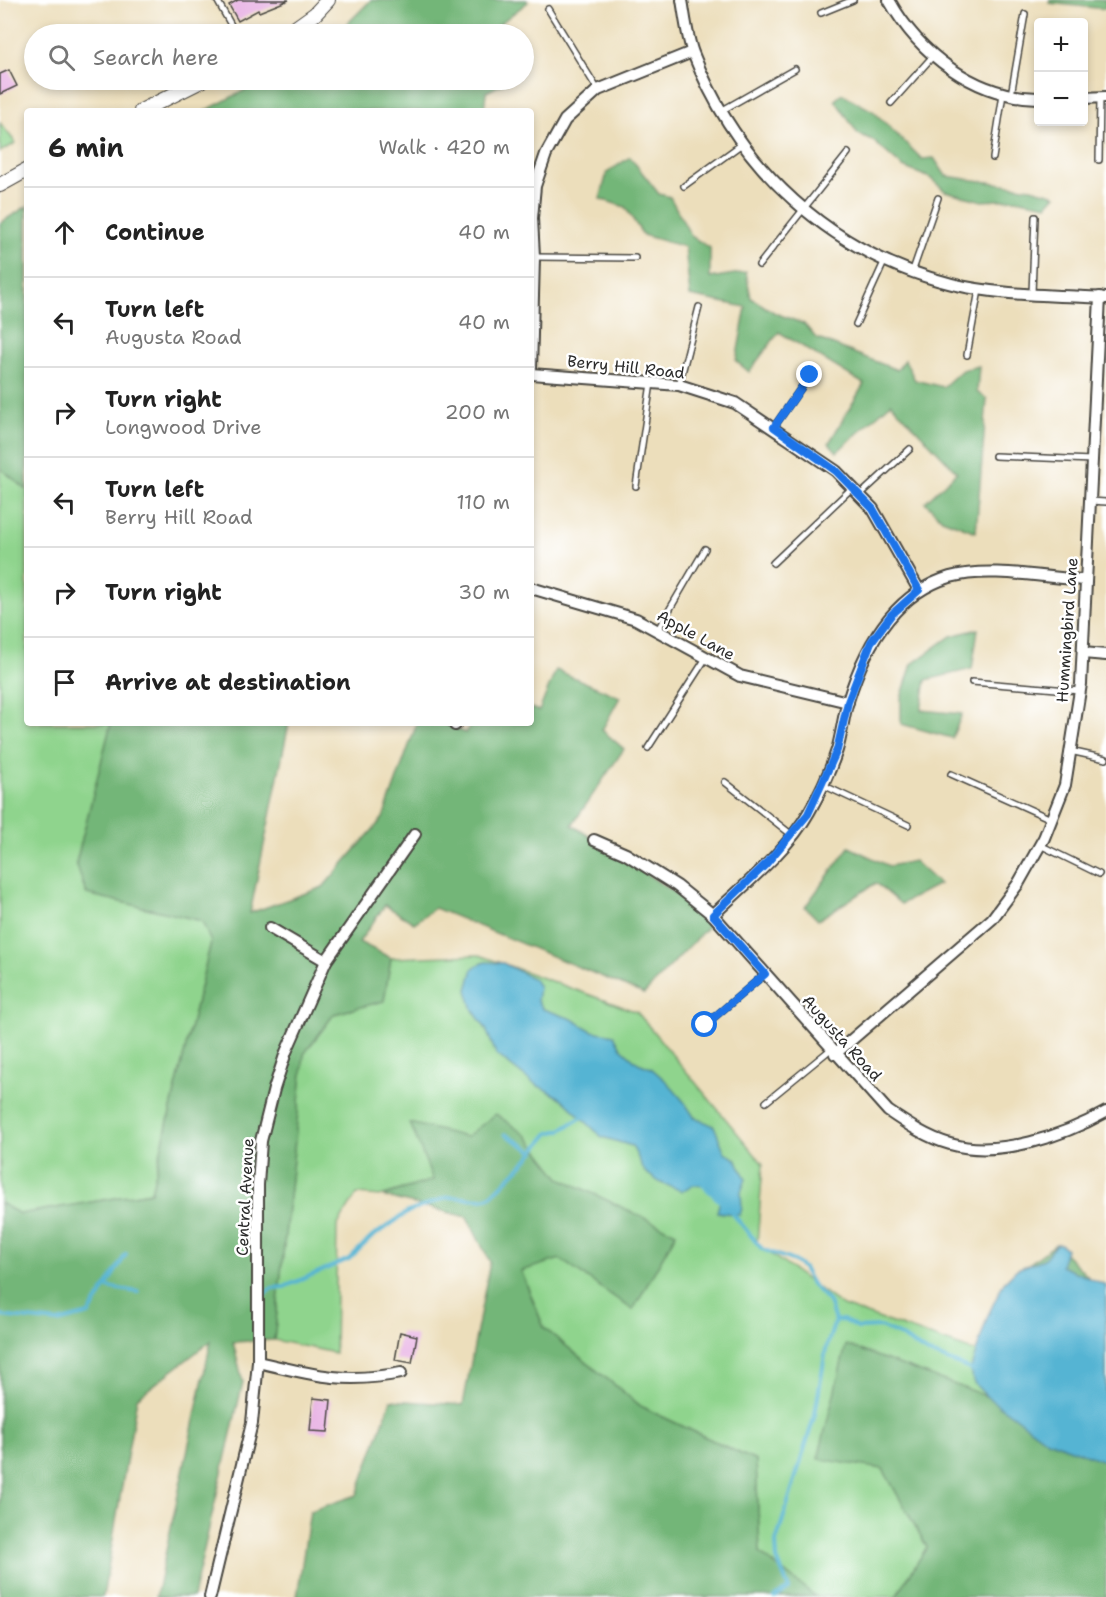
<!DOCTYPE html>
<meta charset="utf-8">
<style>
body{margin:0;font-family:"Shantell Sans",sans-serif;background:#f6f6f6;color:#222}
.controls{position:absolute;right:18px;top:18px;display:grid;overflow:hidden;border-radius:6px;box-shadow:0 3px 9px #0003}
.controls button{width:54px;height:54px;display:grid;place-items:center;padding:0;border:0;border-bottom:2px solid #e0e0e0;background:#fff;color:#222;font:30px sans-serif}
.stop{position:absolute;width:18px;height:18px;margin:-14px;border:4px solid #1a73e8;border-radius:50%;background:#fff}
.stop.end{background:#1a73e8;border-color:#fff;box-shadow:0 2px 6px #0008}
.list{margin:0;padding:0;list-style:none}
h2{display:flex;justify-content:space-between;align-items:center;height:78px;margin:0;padding:0 24px;font-size:26px}
h2 small{font-size:20px;font-weight:400;color:#767676}
.list li{display:grid;grid-template-columns:39px 1fr auto;gap:18px;align-items:center;box-sizing:border-box;height:90px;padding:0 24px;border-top:2px solid #e0e0e0}
.list b{display:block;font-size:22px;white-space:nowrap}
.list p{margin:0;font-size:20px;white-space:nowrap;color:#767676}
.list em{font-size:20px;font-style:normal;color:#767676}
.icon{flex:none;width:33px;height:33px;fill:none;stroke:currentColor;stroke-width:2;stroke-linecap:round;stroke-linejoin:round}
.map{position:relative;flex:none;width:1106px;height:1597px;overflow:hidden}
.search{position:absolute;background:#fff;box-shadow:0 3px 9px #0003;left:24px;top:24px;width:510px;height:66px;display:flex;align-items:center;gap:15px;box-sizing:border-box;padding:0 21px;border-radius:33px;color:#767676;font-size:22px}
.panel{position:absolute;background:#fff;box-shadow:0 3px 9px #0003;left:24px;top:108px;width:510px;height:618px;border-radius:6px}
.map>svg:first-child{display:block}
.green{fill:#8fd48d;stroke:#5d805c;stroke-width:1.5}
.forest{fill:#73b678;stroke:#4f7052;stroke-width:1.5}
.water{fill:#55b4d3;stroke:#40707f;stroke-width:1.5}
.lines{fill:none;stroke-linecap:round;stroke-linejoin:round}
.stream{stroke:#55b4d3;stroke-width:4}
.building{fill:#e6ace2}
.service-casing{stroke:#484641;stroke-width:8}
.minor-casing{stroke:#484641;stroke-width:14}
.tertiary-casing{stroke:#484641;stroke-width:16}
.service{stroke:#fff;stroke-width:5}
.minor{stroke:#fff;stroke-width:10}
.tertiary{stroke:#fff;stroke-width:14}
.route{stroke:#1a73e8;stroke-width:8}
.labels{text-anchor:middle;dominant-baseline:central;stroke-width:5;stroke-linejoin:round;paint-order:stroke}
.street-label{font-size:16px;fill:#2b2b2b;stroke:#fff}
</style>
<div class="map">
<svg width="1106" height="1597" viewBox="0 0 1106 1597">
<rect width="100%" height="100%" fill="#fff"/>
<filter id="ink" filterUnits="userSpaceOnUse"><feTurbulence type="fractalNoise" baseFrequency=".0167" numOctaves="2"/><feDisplacementMap in="SourceGraphic" scale="12" xChannelSelector="R" yChannelSelector="G"/><feConvolveMatrix kernelMatrix="1 2 1 2 8 2 1 2 1" color-interpolation-filters="sRGB"/></filter>
<filter id="wash" filterUnits="userSpaceOnUse"><feTurbulence type="fractalNoise" baseFrequency=".008" numOctaves="4" result="noise"/><feDisplacementMap in="SourceGraphic" scale="24" xChannelSelector="R" yChannelSelector="G"/><feGaussianBlur stdDeviation="1.35" result="paint"/><feColorMatrix in="noise" values="0 0 0 0 0 0 0 0 0 0 0 0 0 0 0 0 0 1.4 0 .05"/><feComposite in="paint" operator="in"/></filter>
<g filter="url(#wash)">
<rect width="100%" height="100%" fill="#ecdebb"/>
<!-- green -->
<g class="green">
<path d="M 0,123 L 16,143 L 0,152 Z"/>
<path d="M 0,468 L 27,490 L 27,723 L 111,723 L 76,863 L 86,893 L 202,921 L 211,942 L 151,1192 L 20,1214 L 0,1203 Z"/>
<path d="M 479,955 L 637,1012 L 763,1164 L 757,1244 L 843,1306 L 976,1352 L 987,1397 L 883,1469 L 927,1547 L 896,1597 L 816,1597 L 760,1553 L 756,1461 L 642,1407 L 544,1328 L 521,1270 L 560,1259 L 633,1310 L 676,1233 L 560,1178 L 527,1136 L 433,1180 L 381,1196 L 357,1194 L 337,1226 L 335,1353 L 274,1340 L 304,1054 L 334,1014 L 384,1001 L 391,958 Z"/>
</g>
<!-- forest -->
<g class="forest">
<path d="M 371,0 L 527,0 L 528,2 L 493,29 L 496,34 L 337,34 Z"/>
<path d="M 1050,0 L 1106,0 L 1106,9 L 1049,3 Z"/>
<path d="M 264,80 L 511,80 L 486,92 L 484,111 L 205,111 Z"/>
<path d="M 842,94 L 873,111 L 922,159 L 934,158 L 946,176 L 1031,188 L 1056,195 L 1047,205 L 1015,199 L 982,201 L 945,191 L 930,178 L 903,167 L 872,140 L 858,134 L 835,100 Z"/>
<path d="M 630,157 L 659,194 L 670,197 L 691,236 L 710,248 L 710,278 L 746,272 L 751,298 L 775,313 L 804,324 L 816,338 L 897,370 L 905,360 L 915,380 L 943,387 L 962,370 L 979,366 L 977,392 L 987,399 L 976,532 L 942,519 L 925,502 L 957,472 L 891,403 L 837,452 L 829,443 L 864,384 L 779,332 L 749,372 L 736,361 L 746,307 L 690,296 L 685,247 L 643,235 L 625,207 L 600,199 L 607,173 Z"/>
<path d="M 27,206 L 27,490 L 0,468 L 0,223 Z"/>
<path d="M 978,629 L 972,669 L 926,680 L 921,710 L 962,714 L 952,738 L 901,724 L 901,698 L 912,664 L 951,636 Z"/>
<path d="M 556,670 L 620,697 L 602,730 L 624,749 L 572,825 L 715,919 L 644,994 L 435,908 L 414,923 L 385,905 L 359,942 L 391,958 L 384,1001 L 334,1014 L 304,1054 L 274,1340 L 233,1342 L 243,1382 L 193,1597 L 156,1597 L 211,1341 L 137,1398 L 103,1597 L 0,1597 L 0,1203 L 20,1214 L 151,1192 L 211,942 L 202,921 L 87,894 L 76,863 L 111,723 L 289,723 L 250,913 L 323,887 L 383,818 L 417,723 L 442,723 L 466,733 L 471,723 L 531,723 L 531,708 L 539,711 Z"/>
<path d="M 849,847 L 889,866 L 914,861 L 939,884 L 901,904 L 876,883 L 818,920 L 805,907 Z"/>
<path d="M 496,1114 L 527,1136 L 560,1178 L 676,1233 L 633,1310 L 560,1259 L 521,1271 L 544,1328 L 642,1407 L 756,1461 L 760,1553 L 816,1597 L 297,1597 L 310,1511 L 357,1495 L 391,1400 L 463,1405 L 490,1262 L 467,1217 L 381,1196 L 433,1180 L 410,1123 L 466,1137 Z"/>
<path d="M 1056,1244 L 1106,1295 L 1106,1597 L 896,1597 L 927,1547 L 883,1469 L 818,1459 L 846,1345 L 986,1396 L 976,1352 L 1004,1282 Z"/>
</g>
<!-- water -->
<g class="water">
<path d="M 485,962 L 503,963 L 534,979 L 539,988 L 537,1000 L 543,1009 L 572,1019 L 592,1031 L 614,1035 L 621,1048 L 638,1063 L 651,1068 L 667,1082 L 685,1103 L 694,1117 L 714,1126 L 725,1153 L 736,1159 L 746,1179 L 741,1192 L 742,1208 L 740,1215 L 717,1212 L 720,1200 L 706,1186 L 693,1185 L 682,1191 L 661,1183 L 645,1172 L 632,1146 L 602,1137 L 561,1098 L 533,1083 L 496,1054 L 486,1029 L 473,1010 L 467,990 L 473,968 Z"/>
<path d="M 1056,1244 L 1061,1244 L 1066,1249 L 1061,1266 L 1106,1285 L 1106,1462 L 1045,1439 L 987,1397 L 974,1383 L 970,1371 L 988,1315 L 1004,1282 L 1017,1269 L 1044,1259 Z"/>
</g>
<g class="lines">
<!-- stream -->
<g class="stream">
<path d="M 505,1134 L 533,1151"/>
<path d="M 701,1183 L 724,1205"/>
<path d="M 733,1214 L 762,1249 L 794,1261 L 803,1268 L 812,1284 L 829,1302 L 835,1321 L 826,1349 L 815,1414 L 776,1542 L 777,1559 L 789,1589 L 775,1597"/>
<path d="M 106,1287 L 138,1292"/>
<path d="M 261,1297 L 272,1288 L 284,1287 L 349,1259 L 372,1237 L 408,1212 L 448,1197 L 482,1199 L 490,1197 L 526,1161 L 549,1133 L 561,1130 L 584,1116"/>
<path d="M 0,1316 L 58,1322 L 89,1314 L 126,1254"/>
<path d="M 835,1321 L 843,1320 L 858,1328 L 880,1327 L 897,1334 L 926,1352 L 975,1371"/>
</g>
</g>
<g id="blocks">
<!-- building -->
<g class="building">
<path d="M 238,0 L 289,0 L 259,12 L 258,10 L 238,21 L 229,5 Z"/>
<path d="M 9,70 L 17,86 L 0,94 L 0,74 Z"/>
<path d="M 400,1332 L 417,1336 L 412,1363 L 395,1360 Z"/>
<path d="M 313,1398 L 331,1400 L 328,1432 L 310,1431 Z"/>
</g>
</g>
</g>
<g filter="url(#ink)">
<use href="#blocks" fill-opacity="0" stroke="#484641" stroke-width="1.5"/>
<g class="lines">
<!-- service casing -->
<g class="service-casing">
<g id="service">
<path d="M 217,0 L 236,34"/>
<path d="M 548,9 L 598,90"/>
<path d="M 821,13 L 853,0"/>
<path d="M 1011,95 L 1025,14"/>
<path d="M 891,103 L 933,56"/>
<path d="M 721,111 L 795,69"/>
<path d="M 993,158 L 1003,94"/>
<path d="M 1099,160 L 1100,98"/>
<path d="M 684,186 L 742,144"/>
<path d="M 534,257 L 635,258"/>
<path d="M 759,265 L 848,153"/>
<path d="M 913,270 L 938,198"/>
<path d="M 1032,293 L 1035,217"/>
<path d="M 856,324 L 885,260"/>
<path d="M 967,355 L 979,290"/>
<path d="M 679,385 L 699,307"/>
<path d="M 774,427 L 810,375"/>
<path d="M 995,456 L 1092,460"/>
<path d="M 636,486 L 651,383"/>
<path d="M 860,495 L 910,449"/>
<path d="M 1090,501 L 1106,502"/>
<path d="M 773,563 L 852,488"/>
<path d="M 657,631 L 705,549"/>
<path d="M 972,682 L 1080,691"/>
<path d="M 648,748 L 706,658"/>
<path d="M 1070,751 L 1106,759"/>
<path d="M 951,774 L 1051,819"/>
<path d="M 725,782 L 792,835"/>
<path d="M 823,785 L 908,825"/>
<path d="M 1040,845 L 1099,874"/>
<path d="M 705,1025 L 765,974"/>
<path d="M 766,1102 L 831,1049"/>
</g>
</g>
<!-- minor casing -->
<g class="minor-casing">
<g id="minor">
<path d="M 682,0 C 685,17 687,37 693,53 C 738,168 831,254 952,284 C 1001,296 1055,295 1106,298"/>
<path d="M 889,0 C 919,54 975,97 1038,98"/>
<path d="M 1084,98 L 1106,97"/>
<path d="M 531,371 L 534,257 L 532,218 L 535,186 L 546,154 L 565,120 L 598,90 L 692,52"/>
<path d="M 531,374 L 679,385 L 735,403 L 836,471 L 873,509 L 919,590"/>
<path d="M 531,588 L 636,619 L 740,676 L 848,702"/>
<path d="M 1083,653 L 1106,655"/>
<path d="M 455,725 L 456,723"/>
<path d="M 594,840 L 626,854 L 677,886 L 713,915 L 888,1111 C 907,1124 928,1138 950,1144 C 999,1158 1063,1136 1106,1112"/>
<path d="M 713,915 C 744,885 788,850 809,812 C 820,793 830,771 837,750 C 842,734 843,717 848,701 C 864,648 893,594 950,577 C 989,566 1045,578 1086,580"/>
<path d="M 270,928 L 326,961"/>
<path d="M 835,1054 L 992,919 L 1018,884 L 1044,838 L 1065,785 L 1081,684 L 1100,297"/>
<path d="M 258,1362 C 313,1375 344,1384 401,1373"/>
<path d="M 210,1597 L 252,1423 L 258,1362 L 258,1185 L 261,1141 L 274,1089 L 286,1052 L 326,961 L 415,834"/>
</g>
</g>
<!-- tertiary casing -->
<g class="tertiary-casing">
<g id="tertiary">
<path d="M 287,34 L 315,14 L 328,0"/>
<path d="M 141,111 L 203,80"/>
<path d="M 0,185 L 27,170"/>
</g>
</g>
<!-- service -->
<use href="#service" class="service"/>
<!-- minor -->
<use href="#minor" class="minor"/>
<!-- tertiary -->
<use href="#tertiary" class="tertiary"/>
</g>
</g>
<g class="lines" filter="url(#ink)">
<!-- route -->
<path class="route" d="M 705,1025 L 765,974 L 713,915 L 766,864 L 808,814 L 837,750 L 848,702 L 871,642 L 891,615 L 919,590 L 873,509 L 836,471 L 774,427 L 810,375"/>
</g>
<g class="labels">
<!-- street labels -->
<g class="street-label">
<text transform="translate(626 367) rotate(6)">Berry Hill Road</text>
<text transform="translate(1067 630) rotate(-86)">Hummingbird Lane</text>
<text transform="translate(696 635) rotate(29)">Apple Lane</text>
<text transform="translate(842 1038) rotate(48)">Augusta Road</text>
<text transform="translate(245 1197) rotate(-87)">Central Avenue</text>
</g>
</g>
</svg>
<div class="controls">
<button>+</button>
<button>−</button>
</div>
<div class="stop" style="left:705px;top:1025px"></div>
<div class="stop end" style="left:810px;top:375px"></div>
<div class="search"><svg class="icon" aria-label="search" viewBox="0 0 24 24"><circle cx="10" cy="10" r="6"/><path d="M15 15l6 6"/></svg>Search here</div>
<section class="panel">
<h2>6 min<small>Walk · 420 m</small></h2>
<ul class="list">
<li><svg class="icon" aria-label="ahead" viewBox="0 0 24 24"><path d="M12 20V5M6 11l6-6 6 6"/></svg><div><b>Continue</b></div><em>40 m</em></li>
<li><svg class="icon" aria-label="left" viewBox="0 0 24 24"><path d="M17 20v-9H6M10 6l-5 5 5 5"/></svg><div><b>Turn left</b><p>Augusta Road</p></div><em>40 m</em></li>
<li><svg class="icon" aria-label="right" viewBox="0 0 24 24"><path d="M7 20v-9h11M14 6l5 5-5 5"/></svg><div><b>Turn right</b><p>Longwood Drive</p></div><em>200 m</em></li>
<li><svg class="icon" aria-label="left" viewBox="0 0 24 24"><path d="M17 20v-9H6M10 6l-5 5 5 5"/></svg><div><b>Turn left</b><p>Berry Hill Road</p></div><em>110 m</em></li>
<li><svg class="icon" aria-label="right" viewBox="0 0 24 24"><path d="M7 20v-9h11M14 6l5 5-5 5"/></svg><div><b>Turn right</b></div><em>30 m</em></li>
<li><svg class="icon" aria-label="arrive" viewBox="0 0 24 24"><path d="M6 21V4h12l-3 4 3 4H6"/></svg><div><b>Arrive at destination</b></div></li>
</ul>
</section>
</div>
